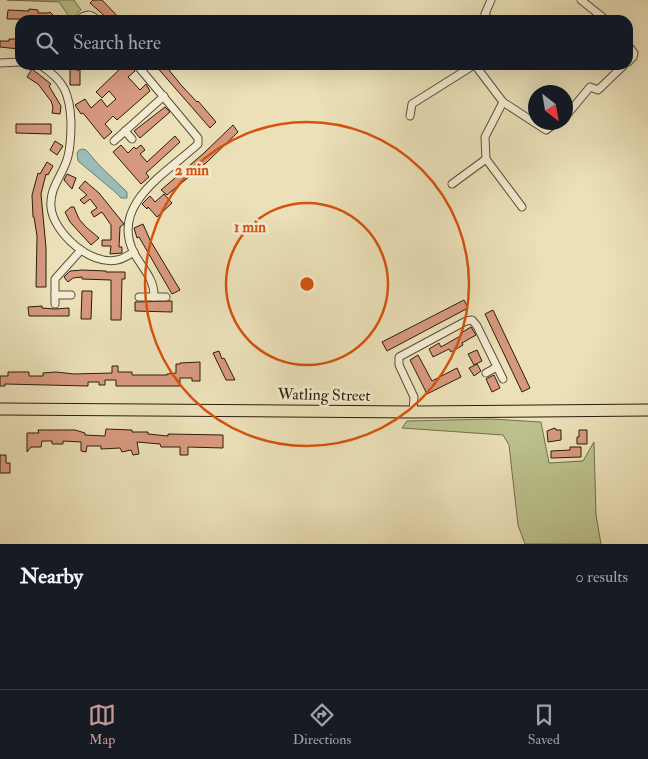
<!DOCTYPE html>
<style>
body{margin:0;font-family:"IM FELL Double Pica",serif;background:#242831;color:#f1f3f6}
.compass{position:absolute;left:528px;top:85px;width:45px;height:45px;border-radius:50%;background:#171b24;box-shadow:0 5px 20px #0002;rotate:149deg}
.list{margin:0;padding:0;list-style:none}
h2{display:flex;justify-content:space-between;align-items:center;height:65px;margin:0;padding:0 20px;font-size:21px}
h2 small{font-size:16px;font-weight:400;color:#9ea1a6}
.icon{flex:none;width:28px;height:28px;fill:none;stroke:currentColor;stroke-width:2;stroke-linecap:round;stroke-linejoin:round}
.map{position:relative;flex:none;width:648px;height:544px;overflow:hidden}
.search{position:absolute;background:#171b24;box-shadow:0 5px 20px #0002;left:15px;right:15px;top:15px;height:55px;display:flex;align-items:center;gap:12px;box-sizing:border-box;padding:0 18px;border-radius:15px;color:#9ea1a6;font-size:19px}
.sheet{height:145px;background:#171b24}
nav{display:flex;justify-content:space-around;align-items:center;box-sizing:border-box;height:70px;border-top:1px solid #363941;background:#171b24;font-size:14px;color:#9ea1a6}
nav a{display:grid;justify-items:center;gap:2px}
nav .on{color:#c59692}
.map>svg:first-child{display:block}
.green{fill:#bbc18c;stroke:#726f4c}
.water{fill:#9bbbb8;stroke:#6e7c73}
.building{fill:#d7997e;stroke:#2a1d0b}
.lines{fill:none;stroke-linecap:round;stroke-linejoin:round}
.minor-casing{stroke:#5a4e36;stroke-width:9}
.trunk-casing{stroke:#2a1d0b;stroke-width:13}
.minor{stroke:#f2ebd1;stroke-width:7}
.trunk{stroke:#ebe0b8;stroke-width:11}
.ring{fill:none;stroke:#d5530c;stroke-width:2.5}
.labels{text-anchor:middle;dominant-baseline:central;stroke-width:5;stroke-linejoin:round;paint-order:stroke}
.street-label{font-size:16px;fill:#2a1d0b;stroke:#f2ebd1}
.centre{fill:#d5530c;stroke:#f2ebd1;stroke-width:2.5}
.ring-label{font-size:15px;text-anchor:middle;font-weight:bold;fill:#d5530c;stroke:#f2ebd1;stroke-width:5;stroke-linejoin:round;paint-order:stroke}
</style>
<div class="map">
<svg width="648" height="544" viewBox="0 0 648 544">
<rect width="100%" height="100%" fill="#ebe0b8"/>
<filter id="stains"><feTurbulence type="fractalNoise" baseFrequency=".004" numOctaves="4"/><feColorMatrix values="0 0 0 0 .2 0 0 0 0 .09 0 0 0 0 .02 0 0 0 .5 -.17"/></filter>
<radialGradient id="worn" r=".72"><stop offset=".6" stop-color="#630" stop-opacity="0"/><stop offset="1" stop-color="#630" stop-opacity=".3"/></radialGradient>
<!-- green -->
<g class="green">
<path d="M 7,0 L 74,0 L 81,10 L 71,19 L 59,2 Z"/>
<path d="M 492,419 L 541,422 L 549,463 L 583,461 L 594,442 L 596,515 L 601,544 L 525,544 L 518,525 L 509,445 L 503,435 L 402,428 L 407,421 Z"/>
</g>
<!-- water -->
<path class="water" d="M 83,149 L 86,150 L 100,166 L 127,192 L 127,198 L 121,198 L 114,191 L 78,161 L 77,153 L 79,150 Z"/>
<!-- building -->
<g class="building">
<path d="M 93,0 L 102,0 L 121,20 L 109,20 L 107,18 L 90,3 Z"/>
<path d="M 29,9 L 38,10 L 38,13 L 48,13 L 50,12 L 54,16 L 50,19 L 7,19 L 8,10 L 29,11 Z"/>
<path d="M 9,39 L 19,39 L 19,49 L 0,47 L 0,41 L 9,41 Z"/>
<path d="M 70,65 L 77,65 L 76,70 L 80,70 L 80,85 L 70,85 Z"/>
<path d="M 124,65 L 132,65 L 135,71 L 128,77 L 140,90 L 146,84 L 150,91 L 117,120 L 113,116 L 105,124 L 112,132 L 104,139 L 83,113 L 81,114 L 75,105 L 85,99 L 91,108 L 101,99 L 107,107 L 116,99 L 109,91 L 102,98 L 96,92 Z"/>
<path d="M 155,65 L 165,65 L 181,85 L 197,102 L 198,101 L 216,122 L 210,128 Z"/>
<path d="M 32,69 L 51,84 L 49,86 L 61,106 L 60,114 L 52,113 L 53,107 L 51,101 L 38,84 L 27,77 Z"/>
<path d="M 165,107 L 170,112 L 140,138 L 134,131 Z"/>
<path d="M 16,124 L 51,124 L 51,134 L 16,133 Z"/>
<path d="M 233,125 L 238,132 L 207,162 L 167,195 L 161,190 L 204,153 Z"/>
<path d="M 175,136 L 180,142 L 146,173 L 149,177 L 141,184 L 113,152 L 121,145 L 128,153 L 134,147 L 136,149 L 141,145 L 145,150 L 140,154 L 147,162 Z"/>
<path d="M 55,141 L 63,146 L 57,155 L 50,150 Z"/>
<path d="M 47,162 L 53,166 L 48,175 L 46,174 L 41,194 L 46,248 L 46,287 L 36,287 L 37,236 L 34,217 L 33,217 L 32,195 L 38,173 L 40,174 Z"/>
<path d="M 67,174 L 76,178 L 72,189 L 64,180 Z"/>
<path d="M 85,181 L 99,193 L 124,224 L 120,227 L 119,247 L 122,247 L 122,253 L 110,254 L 111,246 L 102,246 L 102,240 L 111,240 L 111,225 L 102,212 L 94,217 L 91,212 L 97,208 L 90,199 L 84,204 L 80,200 L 87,195 L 79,188 Z"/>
<path d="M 164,194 L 172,203 L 157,217 L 148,207 L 147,209 L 142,204 L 150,196 L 155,202 Z"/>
<path d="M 71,207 L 74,207 L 79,219 L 86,227 L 99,238 L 91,245 L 70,222 L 65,212 Z"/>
<path d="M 143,224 L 150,240 L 180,290 L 172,294 L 139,237 L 137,238 L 134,228 Z"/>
<path d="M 82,270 L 106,271 L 106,272 L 125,272 L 125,279 L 122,279 L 121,320 L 111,320 L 111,280 L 82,279 L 82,277 L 73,278 L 68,282 L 64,277 L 70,271 Z"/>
<path d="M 82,291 L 92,291 L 91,319 L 81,319 Z"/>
<path d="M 464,300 L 468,308 L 387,351 L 382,342 Z"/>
<path d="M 172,301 L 172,312 L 135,311 L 135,302 Z"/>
<path d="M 42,306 L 42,308 L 55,309 L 69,308 L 69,316 L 29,316 L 28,307 Z"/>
<path d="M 493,310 L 530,388 L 522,392 L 485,314 Z"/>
<path d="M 471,327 L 476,335 L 462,343 L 463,345 L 451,352 L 449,349 L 433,357 L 429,349 L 439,343 L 441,347 L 462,335 L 461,333 Z"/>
<path d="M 477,350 L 482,361 L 474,365 L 468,354 Z"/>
<path d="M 219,351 L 222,359 L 224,358 L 235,380 L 226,380 L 213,353 Z"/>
<path d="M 418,355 L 432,381 L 457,368 L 461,377 L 427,394 L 410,360 Z"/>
<path d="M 200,362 L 200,381 L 192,381 L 192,378 L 180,378 L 180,386 L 116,386 L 116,380 L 105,380 L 105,385 L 99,385 L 99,382 L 88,382 L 88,386 L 5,384 L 5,386 L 0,386 L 0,376 L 8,376 L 8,372 L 29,372 L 29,376 L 43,376 L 43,373 L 56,372 L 74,374 L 112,373 L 112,366 L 118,366 L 118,372 L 132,372 L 132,375 L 167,375 L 167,374 L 176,373 L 176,364 L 180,364 L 180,363 Z"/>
<path d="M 477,364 L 481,371 L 474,376 L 469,368 Z"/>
<path d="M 494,375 L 500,388 L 492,392 L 486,379 Z"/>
<path d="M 555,428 L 556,430 L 561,430 L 561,440 L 548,442 L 547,431 Z"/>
<path d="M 106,429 L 132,430 L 132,432 L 148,432 L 148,434 L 168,436 L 168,434 L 223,435 L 223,448 L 188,447 L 188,455 L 180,455 L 180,447 L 161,447 L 160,444 L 137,442 L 139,454 L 133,455 L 131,450 L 122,452 L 120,448 L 101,449 L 101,446 L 87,446 L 86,452 L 81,451 L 81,442 L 63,441 L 63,444 L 52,444 L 52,441 L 42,441 L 41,447 L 31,447 L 27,452 L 27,433 L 39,433 L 38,430 L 75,430 L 85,433 L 85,435 L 105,436 Z"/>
<path d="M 579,430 L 587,430 L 587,444 L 577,444 L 577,437 L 579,437 Z"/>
<path d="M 570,447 L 581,447 L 581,457 L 551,458 L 551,451 L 570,450 Z"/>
<path d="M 0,455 L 6,455 L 6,463 L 10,463 L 10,473 L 0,473 Z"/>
</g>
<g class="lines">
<!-- minor casing -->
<g class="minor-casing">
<g id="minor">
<path d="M 581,0 L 606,20"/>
<path d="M 78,20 C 85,14 90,13 97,20"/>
<path d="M 489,20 L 485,14 L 491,0"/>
<path d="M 628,45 L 634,53 L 633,57 L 628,62"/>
<path d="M 0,63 L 20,62"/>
<path d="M 40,65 C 64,80 70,94 71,122 C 71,134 71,145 68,156 C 64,174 49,187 51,207 C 53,232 90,266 117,260 C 123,259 129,255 134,252"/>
<path d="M 137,65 L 198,138 L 198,144 C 168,172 109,204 134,253 C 142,268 155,279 154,297"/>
<path d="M 475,65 L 503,102 L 546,130 L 557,122"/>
<path d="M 503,102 L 485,137 L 486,159 L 522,207"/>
<path d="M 410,116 L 412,104 L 474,65"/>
<path d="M 566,116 L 590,87 L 598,90 L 624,65"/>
<path d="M 125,131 L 132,139"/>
<path d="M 114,141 L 164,96"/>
<path d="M 452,184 L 486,159"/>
<path d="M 55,295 L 71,295"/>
<path d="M 139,297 L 166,297"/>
<path d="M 55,304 L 55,279 L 81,250"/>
<path d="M 486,373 L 497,367"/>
<path d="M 413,412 L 414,397 L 399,365 L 399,357 L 466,321 L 472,320 L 477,326 L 503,379"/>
</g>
</g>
<!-- trunk casing -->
<g class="trunk-casing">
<path id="trunk" d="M 0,409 L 413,412 L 648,410"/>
</g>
<!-- minor -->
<use href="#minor" class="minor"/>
<!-- trunk -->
<use href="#trunk" class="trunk"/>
</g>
<!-- distance rings -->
<g class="ring">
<circle cx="307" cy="284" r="81"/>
<circle cx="307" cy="284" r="162"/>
</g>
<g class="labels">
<!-- street labels -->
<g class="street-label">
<text transform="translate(324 395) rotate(1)">Watling Street</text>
</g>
</g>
<circle cx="307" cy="284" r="8" class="centre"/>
<g class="ring-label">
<text x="192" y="175">2 min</text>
<text x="250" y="232">1 min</text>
</g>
<rect width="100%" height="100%" filter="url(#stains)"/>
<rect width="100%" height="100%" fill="url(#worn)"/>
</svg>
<svg class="compass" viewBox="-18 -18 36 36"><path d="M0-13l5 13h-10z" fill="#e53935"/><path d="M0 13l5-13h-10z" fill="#9ea1a6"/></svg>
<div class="search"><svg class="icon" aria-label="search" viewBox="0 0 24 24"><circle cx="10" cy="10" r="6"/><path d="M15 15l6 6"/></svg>Search here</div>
</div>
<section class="sheet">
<h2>Nearby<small>0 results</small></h2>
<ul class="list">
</ul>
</section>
<nav>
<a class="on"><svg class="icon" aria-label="map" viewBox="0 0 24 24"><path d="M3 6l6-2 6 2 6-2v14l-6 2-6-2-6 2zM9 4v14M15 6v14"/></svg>Map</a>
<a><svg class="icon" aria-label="directions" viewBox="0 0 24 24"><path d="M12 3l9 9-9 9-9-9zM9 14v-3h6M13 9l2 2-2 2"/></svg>Directions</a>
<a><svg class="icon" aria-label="saved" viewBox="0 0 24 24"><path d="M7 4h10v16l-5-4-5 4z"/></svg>Saved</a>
</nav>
